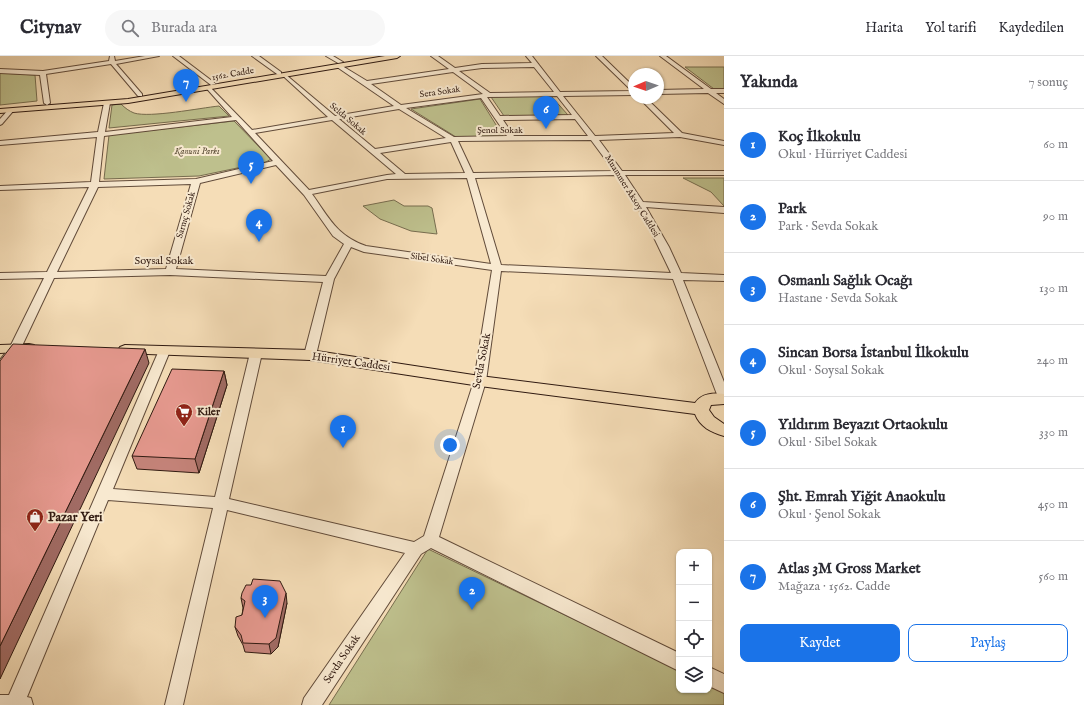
<!DOCTYPE html>
<html lang="tr">
<meta charset="utf-8">
<style>
body{margin:0;font-family:"IM FELL English",serif;background:#f7f7f7;color:#2b2b33}
.controls{position:absolute;right:12px;bottom:12px;display:grid;overflow:hidden;border-radius:8px;box-shadow:0 1px 3px #0004}
.controls button{width:36px;height:36px;display:grid;place-items:center;padding:0;border:0;border-bottom:1px solid #e1e1e2;background:#fff;color:#2b2b33;font:20px sans-serif}
.compass{position:absolute;left:628px;top:12px;width:36px;height:36px;border-radius:50%;background:#fff;box-shadow:0 1px 3px #0004;rotate:268deg}
.you{position:absolute;left:450px;top:389px;width:14px;height:14px;margin:-10px;border:3px solid #fff;border-radius:50%;background:#1a73e8;box-shadow:0 0 0 6px #1a73e833}
.badge{display:grid;place-items:center;width:26px;height:26px;border-radius:50%;background:#1a73e8;color:#fff;font-size:13px;font-weight:700}
.pin{position:absolute;translate:-50% -33px;filter:drop-shadow(0 1px 2px #0008)}
.pin::after{content:'';position:absolute;top:21px;width:14px;height:12px;background:inherit;clip-path:polygon(0 0,100% 0,50% 100%)}
.list{margin:0;padding:0;list-style:none}
h2{display:flex;justify-content:space-between;align-items:center;height:52px;margin:0;padding:0 16px;font-size:17px}
h2 small{font-size:13px;font-weight:400;color:#7c7c81}
.list li{display:grid;grid-template-columns:26px 1fr auto;gap:12px;align-items:center;box-sizing:border-box;height:72px;padding:0 16px;border-top:1px solid #e1e1e2}
.list b{display:block;font-size:15px;white-space:nowrap}
.list p{margin:0;font-size:13px;white-space:nowrap;color:#7c7c81}
.list em{font-size:13px;font-style:normal;color:#7c7c81}
.actions{display:flex;gap:8px;padding:12px 16px}
.actions a{flex:1;padding:9px 0;border:1px solid #1a73e8;border-radius:8px;text-align:center;font-size:14px;color:#1a73e8}
.actions .main{background:#1a73e8;color:#fff}
.icon{flex:none;width:22px;height:22px;fill:none;stroke:currentColor;stroke-width:2;stroke-linecap:round;stroke-linejoin:round}
.map{position:relative;flex:none;width:724px;height:649px;overflow:hidden}
header{display:flex;align-items:center;gap:24px;box-sizing:border-box;height:56px;padding:0 20px;background:#fff;border-bottom:1px solid #e1e1e2}
header strong{font-size:19px}
nav{display:flex;gap:22px;margin-inline-start:auto;font-size:14px}
.search{width:280px;height:36px;background:#f7f7f7;display:flex;align-items:center;gap:10px;box-sizing:border-box;padding:0 14px;border-radius:22px;color:#7c7c81;font-size:15px}
main{display:flex}
aside{flex:1;background:#fff}
.map>svg:first-child{display:block}
.green{fill:#bec08d;stroke:#776d4f}
.lines{fill:none;stroke-linecap:round;stroke-linejoin:round}
.minor-casing{stroke:#614b3a;stroke-width:2}
.major-casing{stroke:#301a11;stroke-width:2}
.minor{fill:#f8e9d0;fill-rule:evenodd}
.major{fill:#f5ddb7;fill-rule:evenodd}
.wall{fill:#c6847b;stroke:#301a11}
.shaded-wall{fill:#a16b64;stroke:#301a11}
.building{fill:#e6998f;stroke:#301a11}
.labels{text-anchor:middle;dominant-baseline:central;stroke-width:4;stroke-linejoin:round;paint-order:stroke}
.far-street-label{font-size:9px;fill:#301a11;stroke:#f8e9d0}
.far-park-label{font-size:9px;font-style:italic;fill:#5b4c36;stroke:#f8e9d0}
.street-label{font-size:11px;fill:#301a11;stroke:#f8e9d0}
.poi-label{font-size:11px;font-weight:bold;fill:#301a11;stroke:#f8e9d0;text-anchor:start}
.near-poi-label{font-size:13px;font-weight:bold;fill:#301a11;stroke:#f8e9d0;text-anchor:start}
</style>
<header>
<strong>Citynav</strong>
<div class="search"><svg class="icon" aria-label="search" viewBox="0 0 24 24"><circle cx="10" cy="10" r="6"/><path d="M15 15l6 6"/></svg>Burada ara</div>
<nav><a>Harita</a><a>Yol tarifi</a><a>Kaydedilen</a></nav>
</header>
<main>
<div class="map">
<svg width="724" height="649" viewBox="0 0 724 649">
<rect width="100%" height="100%" fill="#f5ddb7"/>
<filter id="stains"><feTurbulence type="fractalNoise" baseFrequency=".005" numOctaves="4"/><feColorMatrix values="0 0 0 0 .2 0 0 0 0 .09 0 0 0 0 .02 0 0 0 .5 -.17"/></filter>
<radialGradient id="worn" r=".72"><stop offset=".6" stop-color="#630" stop-opacity="0"/><stop offset="1" stop-color="#630" stop-opacity=".3"/></radialGradient>
<!-- green -->
<g class="green">
<path d="M 685,11 L 724,11 L 724,33 L 714,33 Z"/>
<path d="M 0,17 L 35,19 L 37,45 L 0,49 Z"/>
<path d="M 551,40 L 568,59 L 504,60 L 491,41 Z"/>
<path d="M 480,43 L 503,80 L 456,81 L 411,53 Z"/>
<path d="M 121,48 C 125,52 129,55 134,57 C 150,62 200,52 219,50 L 229,60 L 109,72 L 112,49 Z"/>
<path d="M 234,65 L 271,103 L 266,106 L 199,120 L 104,123 L 109,79 Z"/>
<path d="M 683,122 L 724,122 L 724,150 L 711,136 Z"/>
<path d="M 394,144 L 404,150 L 428,150 L 432,152 L 437,178 L 411,175 L 380,163 L 363,150 Z"/>
<path d="M 428,493 L 679,614 L 679,634 L 709,634 L 709,629 L 724,636 L 724,649 L 329,649 Z"/>
</g>
<g class="lines">
<!-- minor casing -->
<g class="minor-casing">
<g id="minor">
<path d="M 110,0 L 114,0 L 115,5 L 145,0 L 159,0 L 116,8 L 142,38 L 142,40 L 138,40 L 111,8 L 46,18 L 50,47 L 47,49 L 44,47 L 40,19 L 0,17 L 0,13 L 43,15 L 109,5 Z"/>
<path d="M 173,0 L 179,0 L 216,28 L 211,29 Z"/>
<path d="M 252,0 L 259,0 L 281,16 L 281,18 L 285,18 L 335,60 L 394,50 L 337,11 L 336,10 L 339,8 L 367,25 L 449,13 L 431,0 L 438,0 L 455,12 L 482,8 L 532,7 L 526,0 L 532,0 L 560,36 L 632,35 L 596,0 L 602,0 L 634,31 L 634,39 L 563,40 L 595,80 L 674,77 L 639,42 L 646,42 L 682,77 L 724,85 L 724,89 L 680,81 L 599,84 L 622,115 L 724,115 L 724,119 L 625,119 L 643,146 L 724,151 L 724,157 L 646,151 L 669,191 L 681,217 L 724,219 L 724,225 L 683,224 L 724,326 L 724,345 L 720,344 L 718,341 L 673,223 L 501,215 L 486,325 L 439,481 L 679,597 L 679,615 L 431,492 L 421,498 L 322,649 L 302,649 L 304,642 L 405,497 L 227,454 L 183,649 L 165,649 L 213,452 L 108,444 L 27,641 L 31,642 L 33,649 L 0,649 L 0,639 L 9,639 L 160,292 L 168,292 L 170,295 L 113,433 L 215,441 L 250,297 L 252,294 L 260,294 L 262,297 L 229,443 L 414,486 L 424,480 L 474,325 L 492,214 L 364,196 L 351,191 L 334,223 L 316,299 L 314,302 L 306,302 L 304,299 L 323,226 L 170,219 L 54,222 L 21,292 L 4,315 L 0,316 L 0,304 L 10,291 L 44,222 L 0,223 L 0,217 L 47,216 L 89,131 L 0,134 L 0,130 L 91,126 L 97,81 L 0,89 L 0,85 L 98,76 L 104,47 L 107,45 L 110,47 L 105,76 L 232,61 L 208,34 L 207,33 L 210,31 L 252,74 L 328,61 L 281,18 L 277,18 ZM 534,11 L 554,36 L 490,37 L 459,15 L 482,12 ZM 453,16 L 483,38 L 401,49 L 371,28 ZM 557,40 L 572,59 L 500,60 L 487,41 ZM 481,42 L 507,80 L 454,81 L 406,52 ZM 399,53 L 446,82 L 375,93 L 339,63 ZM 575,63 L 588,80 L 514,80 L 503,64 ZM 236,64 L 273,105 L 196,123 L 99,126 L 104,80 ZM 332,64 L 396,118 L 387,119 L 309,134 L 255,77 ZM 591,84 L 614,115 L 473,117 L 458,85 ZM 451,86 L 465,117 L 405,118 L 380,97 ZM 276,109 L 304,139 L 333,180 L 344,188 L 326,220 L 176,213 L 200,127 ZM 617,119 L 646,165 L 671,217 L 501,209 L 475,122 ZM 467,122 L 491,208 L 366,190 C 336,179 330,163 312,138 L 387,123 ZM 191,128 L 166,213 L 57,216 L 98,131 Z"/>
<path d="M 326,0 L 333,0 L 343,6 L 338,7 Z"/>
<path d="M 660,0 L 666,0 L 711,33 L 724,33 L 724,37 L 716,37 L 724,43 L 724,48 L 708,37 L 658,38 L 658,34 L 704,33 Z"/>
<path d="M 9,53 L 14,54 L 2,68 L 0,69 L 0,63 Z"/>
<path d="M 709,611 L 724,618 L 724,637 L 709,630 Z"/>
</g>
</g>
<!-- major casing -->
<g class="major-casing">
<g id="major">
<path d="M 385,0 L 400,0 L 397,2 L 128,47 L 0,57 L 0,53 L 128,43 Z"/>
<path d="M 29,288 L 34,289 L 36,292 L 34,295 L 0,297 L 0,289 Z"/>
<path d="M 125,289 L 310,294 L 480,320 L 695,347 C 702,337 713,337 724,338 L 724,348 L 711,349 L 709,354 L 714,361 L 724,368 L 724,380 C 711,376 700,371 695,358 L 480,330 L 310,304 L 120,297 L 118,294 L 120,291 Z"/>
</g>
</g>
<!-- minor -->
<use href="#minor" class="minor"/>
<!-- major -->
<use href="#major" class="major"/>
</g>
<!-- wall -->
<g class="wall">
<path d="M 224,315 L 227,329 L 199,417 L 137,413 L 132,400 Z"/>
<path d="M 241,542 L 287,547 L 278,591 L 271,598 L 245,596 L 243,589 L 238,580 L 235,571 L 242,559 L 243,552 Z"/>
</g>
<!-- shaded-wall -->
<g class="shaded-wall">
<path d="M 145,293 L 149,307 L 0,623 L 0,590 Z"/>
<path d="M 224,315 L 227,329 L 199,417 L 195,403 Z"/>
<path d="M 286,537 L 287,547 L 278,591 L 271,598 L 269,588 Z"/>
</g>
<!-- building -->
<g class="building">
<path d="M 13,288 L 145,293 L 0,590 L 0,305 Z"/>
<path d="M 172,313 L 224,315 L 195,403 L 132,400 Z"/>
<path d="M 253,523 L 280,525 L 286,537 L 276,582 L 269,588 L 243,587 L 241,579 L 235,571 L 236,561 L 242,559 L 245,545 L 241,542 L 242,537 L 246,529 L 251,529 Z"/>
</g>
<!-- icons -->
<defs>
<g id="supermarket-pin" transform="scale(0.9)"><path d="M0 17L-7.5 6A9.5 9.5 0 1 1 7.5 6Z" fill="#8f2418" stroke="#f8e9d0"/><path d="M-6-5.5h2.5l.6 2H6L4.5 2H-2.5L-4.4-4H-6ZM-1.5 3.2a1.3 1.3 0 1 0 .1 0ZM3 3.2a1.3 1.3 0 1 0 .1 0Z" fill="#fff"/></g>
<g id="shop-pin" transform="scale(0.9)"><path d="M0 17L-7.5 6A9.5 9.5 0 1 1 7.5 6Z" fill="#8f2418" stroke="#f8e9d0"/><path d="M-5-2.5h2.3a2.7 3.5 0 0 1 5.4 0H5L5.5 6h-11ZM-1.5-2.5h3a1.5 2.3 0 0 0-3 0Z" fill="#fff"/></g>
</defs>
<g fill-rule="evenodd">
<use href="#supermarket-pin" x="184" y="356"/>
<use href="#shop-pin" x="35" y="461"/>
</g>
<g class="labels">
<!-- far-street labels -->
<g class="far-street-label">
<text transform="translate(233 18) rotate(-10)">1562. Cadde</text>
<text transform="translate(440 36) rotate(-8)">Sera Sokak</text>
<text transform="translate(348 63) rotate(40)">Selda Sokak</text>
<text x="500" y="74">Şenol Sokak</text>
<text transform="translate(632 140) rotate(58)">Muammer Aksoy Caddesi</text>
<text transform="translate(186 159) rotate(-74)">Sarnıç Sokak</text>
<text transform="translate(432 203) rotate(8)">Sibel Sokak</text>
</g>
<!-- far-park labels -->
<g class="far-park-label">
<text x="197" y="95">Kanuni Parkı</text>
</g>
<!-- street labels -->
<g class="street-label">
<text x="164" y="205">Soysal Sokak</text>
<text transform="translate(482 305) rotate(-79)">Sevda Sokak</text>
<text transform="translate(351 306) rotate(8)">Hürriyet Caddesi</text>
<text transform="translate(342 603) rotate(-56)">Sevda Sokak</text>
</g>
<!-- poi labels -->
<g class="poi-label">
<text x="197" y="356">Kiler</text>
</g>
<!-- near-poi labels -->
<g class="near-poi-label">
<text x="48" y="461">Pazar Yeri</text>
</g>
</g>
<rect width="100%" height="100%" filter="url(#stains)"/>
<rect width="100%" height="100%" fill="url(#worn)"/>
</svg>
<div class="controls">
<button>+</button>
<button>−</button>
<button><svg class="icon" aria-label="locate" viewBox="0 0 24 24"><circle cx="12" cy="12" r="6"/><path d="M12 2v4M12 18v4M2 12h4M18 12h4"/></svg></button>
<button><svg class="icon" aria-label="layers" viewBox="0 0 24 24"><path d="M12 4l9 5-9 5-9-5zM3 14l9 5 9-5"/></svg></button>
</div>
<svg class="compass" viewBox="-18 -18 36 36"><path d="M0-13l5 13h-10z" fill="#e53935"/><path d="M0 13l5-13h-10z" fill="#7c7c81"/></svg>
<div class="you"></div>
<div class="pin badge" style="left:343px;top:392px">1</div>
<div class="pin badge" style="left:472px;top:554px">2</div>
<div class="pin badge" style="left:265px;top:562px">3</div>
<div class="pin badge" style="left:259px;top:186px">4</div>
<div class="pin badge" style="left:251px;top:128px">5</div>
<div class="pin badge" style="left:546px;top:73px">6</div>
<div class="pin badge" style="left:186px;top:46px">7</div>
</div>
<aside>
<h2>Yakında<small>7 sonuç</small></h2>
<ul class="list">
<li><span class="badge">1</span><div><b>Koç İlkokulu</b><p>Okul · Hürriyet Caddesi</p></div><em>60 m</em></li>
<li><span class="badge">2</span><div><b>Park</b><p>Park · Sevda Sokak</p></div><em>90 m</em></li>
<li><span class="badge">3</span><div><b>Osmanlı Sağlık Ocağı</b><p>Hastane · Sevda Sokak</p></div><em>130 m</em></li>
<li><span class="badge">4</span><div><b>Sincan Borsa İstanbul İlkokulu</b><p>Okul · Soysal Sokak</p></div><em>240 m</em></li>
<li><span class="badge">5</span><div><b>Yıldırım Beyazıt Ortaokulu</b><p>Okul · Sibel Sokak</p></div><em>330 m</em></li>
<li><span class="badge">6</span><div><b>Şht. Emrah Yiğit Anaokulu</b><p>Okul · Şenol Sokak</p></div><em>450 m</em></li>
<li><span class="badge">7</span><div><b>Atlas 3M Gross Market</b><p>Mağaza · 1562. Cadde</p></div><em>560 m</em></li>
</ul>
<div class="actions"><a class="main">Kaydet</a><a>Paylaş</a></div>
</aside>
</main>
